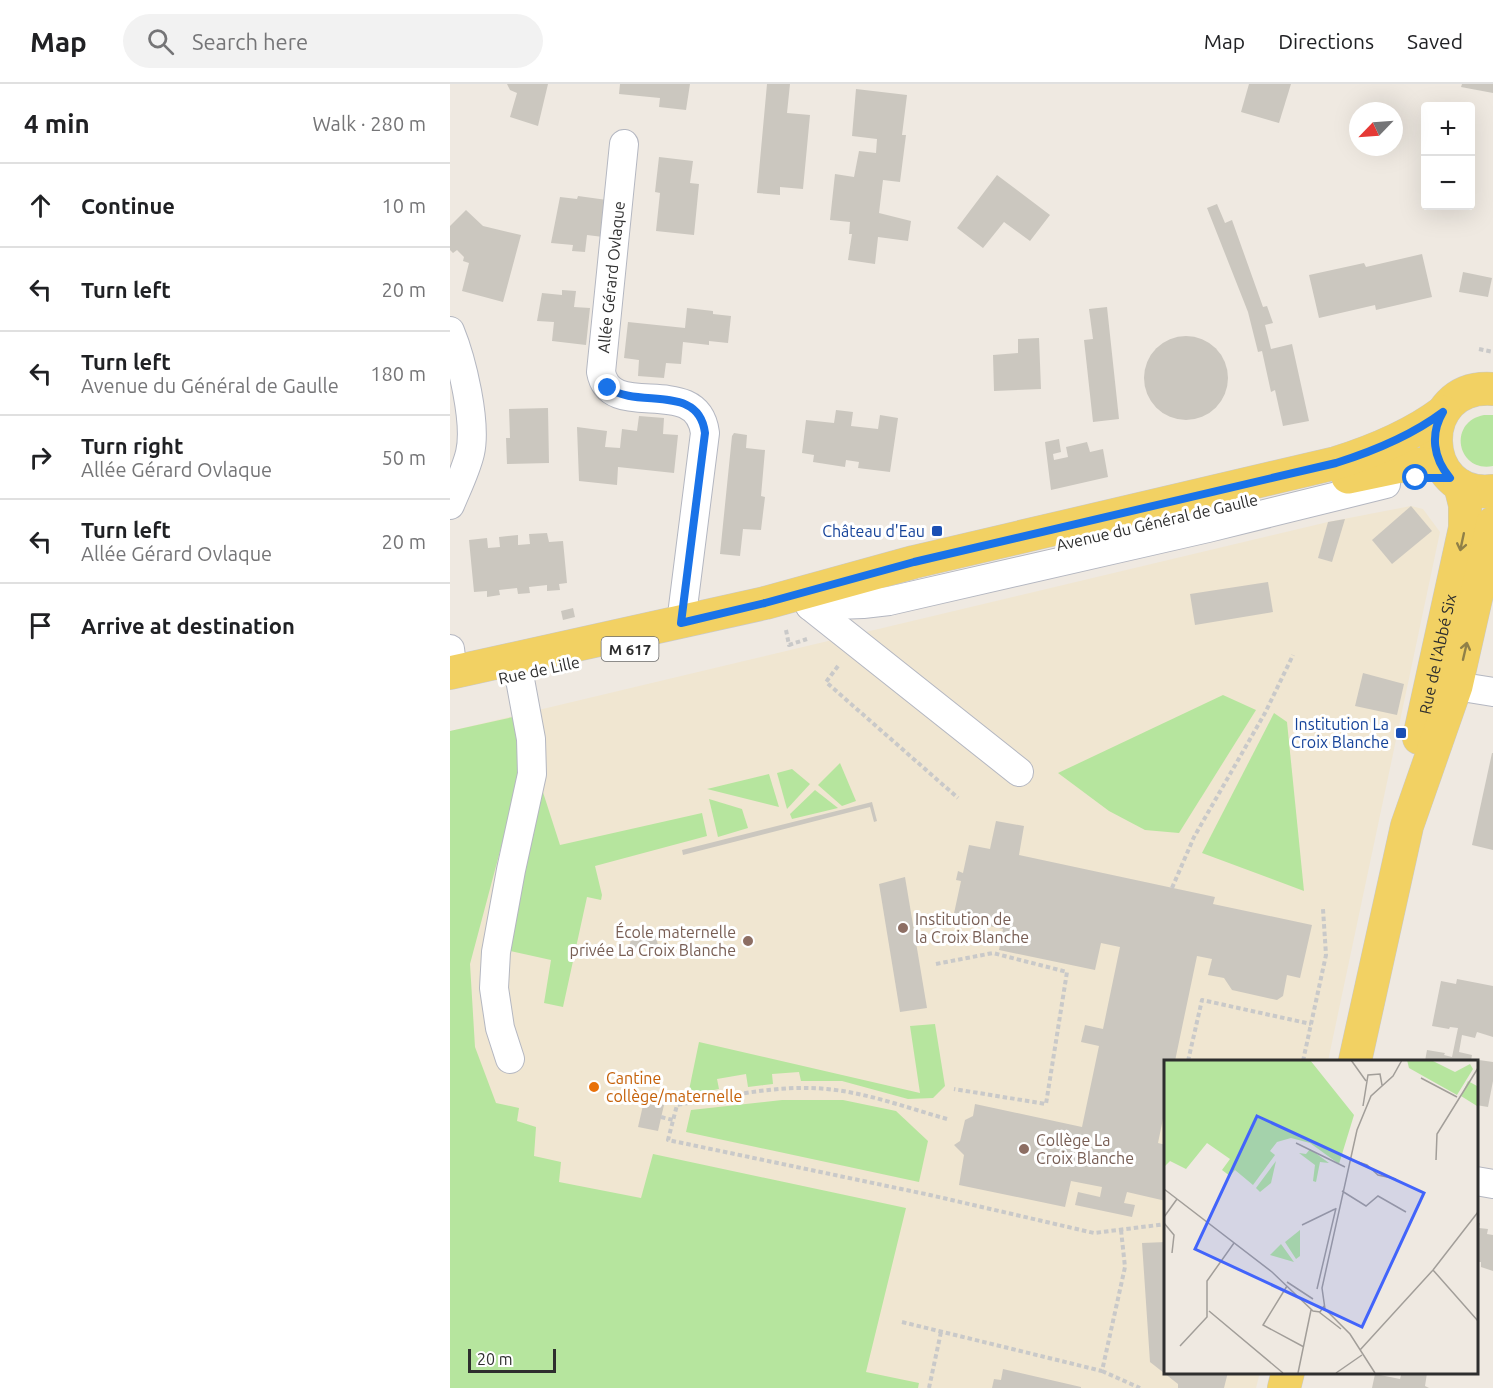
<!DOCTYPE html>
<meta charset="utf-8">
<style>
body{margin:0;font-family:Ubuntu,sans-serif;background:#f2f2f2;color:#202124}
.controls{position:absolute;right:18px;top:18px;display:grid;overflow:hidden;border-radius:6px;box-shadow:0 6px 24px #0002}
.controls button{width:54px;height:54px;display:grid;place-items:center;padding:0;border:0;border-bottom:2px solid #e0e0e0;background:#fff;color:#202124;font:30px sans-serif}
.compass{position:absolute;left:899px;top:18px;width:54px;height:54px;border-radius:50%;background:#fff;box-shadow:0 6px 24px #0002;rotate:245deg}
.scale{position:absolute;left:18px;bottom:15px;width:88px;box-sizing:border-box;padding-left:6px;border:3px solid #2e2e2e;border-top:0;font-size:16px;line-height:21px;white-space:nowrap;color:#2e2e2e;-webkit-text-stroke:4px #fff;paint-order:stroke}
.stop{position:absolute;width:18px;height:18px;margin:-14px;border:4px solid #1a73e8;border-radius:50%;background:#fff}
.stop.end{background:#1a73e8;border-color:#fff;box-shadow:0 2px 6px #0008}
.list{margin:0;padding:0;list-style:none}
h2{display:flex;justify-content:space-between;align-items:center;height:78px;margin:0;padding:0 24px;font-size:26px}
h2 small{font-size:20px;font-weight:400;color:#757577}
.list li{display:grid;grid-template-columns:39px 1fr auto;gap:18px;align-items:center;box-sizing:border-box;height:84px;padding:0 24px;border-top:2px solid #e0e0e0}
.list b{display:block;font-size:22px;white-space:nowrap}
.list p{margin:0;font-size:20px;white-space:nowrap;color:#757577}
.list em{font-size:20px;font-style:normal;color:#757577}
.icon{flex:none;width:33px;height:33px;fill:none;stroke:currentColor;stroke-width:2;stroke-linecap:round;stroke-linejoin:round}
.map{position:relative;flex:none;width:1043px;height:1304px;overflow:hidden}
header{display:flex;align-items:center;gap:36px;box-sizing:border-box;height:84px;padding:0 30px;background:#fff;border-bottom:2px solid #e0e0e0}
header strong{font-size:28px}
nav{display:flex;gap:33px;margin-inline-start:auto;font-size:21px}
.search{width:420px;height:54px;background:#f2f2f2;display:flex;align-items:center;gap:15px;box-sizing:border-box;padding:0 21px;border-radius:33px;color:#757577;font-size:22px}
main{display:flex}
aside{flex:1;background:#fff}
.map>svg:first-child{display:block}
.education{fill:#f0e6d1}
.green{fill:#b6e59e}
.building{fill:#cbc7bf}
.lines{fill:none;stroke-linecap:round;stroke-linejoin:round}
.minor-casing{stroke:#b4b7c1;stroke-width:30}
.major-casing{stroke:#c9c9c9;stroke-width:34}
.path{stroke:#c9c9c9;stroke-width:4;stroke-dasharray:4.5 3;stroke-linecap:butt}
.minor{stroke:#fff;stroke-width:28}
.major{stroke:#f2d163;stroke-width:33}
.oneway{stroke:#908048}
.route{stroke:#1a73e8;stroke-width:8}
.transit-dot{fill:#1a4fb4;stroke:#fff;stroke-width:2}
.education-dot{fill:#8d6e63;stroke:#fff;stroke-width:2}
.food-dot{fill:#e8710a;stroke:#fff;stroke-width:2}
.labels{text-anchor:middle;dominant-baseline:central;stroke-width:6;stroke-linejoin:round;paint-order:stroke}
.shield{fill:#fff;stroke:#6d6d6d;stroke-width:1.5}
.shield-label{font-size:15px;font-weight:bold;fill:#2e2e2e}
.street-label{font-size:16px;fill:#2e2e2e;stroke:#fff}
.transit-label{font-size:16px;fill:#164399;stroke:#fff;text-anchor:end}
.education-label{font-size:16px;fill:#785e54;stroke:#fff;text-anchor:start}
.food-label{font-size:16px;fill:#c56008;stroke:#fff;text-anchor:start}
.inset-road{fill:none;stroke:#a29e99;stroke-width:1.5}
.view{fill:#4264fb;fill-opacity:0.15;stroke:#4264fb;stroke-width:3}
.inset-edge{fill:none;stroke:#2e2e2e;stroke-width:3}
</style>
<header>
<strong>Map</strong>
<div class="search"><svg class="icon" aria-label="search" viewBox="0 0 24 24"><circle cx="10" cy="10" r="6"/><path d="M15 15l6 6"/></svg>Search here</div>
<nav><a>Map</a><a>Directions</a><a>Saved</a></nav>
</header>
<main>
<aside>
<h2>4 min<small>Walk · 280 m</small></h2>
<ul class="list">
<li><svg class="icon" aria-label="ahead" viewBox="0 0 24 24"><path d="M12 20V5M6 11l6-6 6 6"/></svg><div><b>Continue</b></div><em>10 m</em></li>
<li><svg class="icon" aria-label="left" viewBox="0 0 24 24"><path d="M17 20v-9H6M10 6l-5 5 5 5"/></svg><div><b>Turn left</b></div><em>20 m</em></li>
<li><svg class="icon" aria-label="left" viewBox="0 0 24 24"><path d="M17 20v-9H6M10 6l-5 5 5 5"/></svg><div><b>Turn left</b><p>Avenue du Général de Gaulle</p></div><em>180 m</em></li>
<li><svg class="icon" aria-label="right" viewBox="0 0 24 24"><path d="M7 20v-9h11M14 6l5 5-5 5"/></svg><div><b>Turn right</b><p>Allée Gérard Ovlaque</p></div><em>50 m</em></li>
<li><svg class="icon" aria-label="left" viewBox="0 0 24 24"><path d="M17 20v-9H6M10 6l-5 5 5 5"/></svg><div><b>Turn left</b><p>Allée Gérard Ovlaque</p></div><em>20 m</em></li>
<li><svg class="icon" aria-label="arrive" viewBox="0 0 24 24"><path d="M6 21V4h12l-3 4 3 4H6"/></svg><div><b>Arrive at destination</b></div></li>
</ul>
</aside>
<div class="map">
<svg width="1043" height="1304" viewBox="0 0 1043 1304">
<rect width="100%" height="100%" fill="#efe9e1"/>
<!-- education -->
<path class="education" d="M 961,422 L 973,425 L 990,448 L 878,977 L 716,977 L 716,1288 L 810,1288 L 806,1304 L 0,1304 L 0,647 L 878,438 Z"/>
<!-- green -->
<g class="green">
<path d="M 1034,331 L 1043,331 L 1043,382 C 1007,389 997,338 1034,331 Z"/>
<path d="M 773,611 L 806,626 L 729,749 L 695,746 L 659,727 L 608,689 Z"/>
<path d="M 824,629 L 837,638 L 854,807 L 752,769 Z"/>
<path d="M 63,633 L 71,688 L 20,880 L 25,963 L 46,1019 L 69,1024 L 67,1037 L 86,1043 L 84,1072 L 111,1078 L 109,1098 L 191,1114 L 203,1070 L 456,1124 L 416,1288 L 469,1299 L 468,1304 L 0,1304 L 0,647 Z"/>
<path d="M 390,679 L 406,717 L 392,722 L 368,701 Z"/>
<path d="M 342,685 L 360,700 L 337,725 L 327,689 Z"/>
<path d="M 319,690 L 329,723 L 257,705 Z"/>
<path d="M 90,699 L 110,761 L 252,729 L 257,752 L 145,782 L 152,811 L 151,816 L 137,813 L 113,923 L 94,919 L 101,876 L 56,866 Z"/>
<path d="M 365,706 L 388,724 L 342,735 L 340,730 Z"/>
<path d="M 259,715 L 292,725 L 298,744 L 268,753 Z"/>
<path d="M 485,940 L 495,1002 L 483,1014 L 458,1015 L 392,997 L 351,997 L 349,988 L 322,990 L 323,1000 L 298,1003 L 296,990 L 267,995 L 269,1005 L 238,1011 L 249,958 L 470,1009 L 460,942 Z"/>
<path d="M 332,1016 L 393,1016 L 446,1027 L 478,1057 L 469,1098 L 236,1048 L 241,1026 Z"/>
</g>
<!-- building -->
<g class="building">
<path d="M 57,0 L 98,0 L 88,42 L 60,33 L 67,9 L 60,6 Z"/>
<path d="M 170,0 L 240,0 L 236,26 L 209,23 L 210,14 L 169,10 Z"/>
<path d="M 317,0 L 340,0 L 337,29 L 360,31 L 353,105 L 330,103 L 330,111 L 307,109 Z"/>
<path d="M 799,0 L 841,0 L 829,39 L 791,28 Z"/>
<path d="M 1012,0 L 1043,0 L 1043,9 L 1011,3 Z"/>
<path d="M 406,5 L 457,11 L 452,51 L 456,51 L 450,98 L 433,96 L 429,129 L 461,137 L 458,157 L 428,153 L 425,180 L 398,176 L 402,150 L 399,150 L 400,138 L 380,136 L 385,90 L 404,93 L 409,67 L 426,69 L 427,55 L 402,52 Z"/>
<path d="M 209,73 L 243,77 L 240,99 L 249,100 L 244,151 L 206,147 L 210,109 L 205,108 Z"/>
<path d="M 547,91 L 600,131 L 580,157 L 554,138 L 533,164 L 507,144 Z"/>
<path d="M 128,112 L 157,116 L 153,153 L 137,151 L 135,168 L 122,167 L 123,161 L 101,159 L 110,113 L 127,115 Z"/>
<path d="M 767,120 L 775,139 L 782,136 L 813,223 L 817,222 L 823,239 L 815,241 L 821,265 L 842,260 L 859,337 L 833,342 L 825,306 L 821,308 L 812,267 L 808,268 L 798,228 L 757,124 Z"/>
<path d="M 16,126 L 33,142 L 71,151 L 53,218 L 12,207 L 19,179 L 13,177 L 14,173 L 7,166 L 3,169 L 0,166 L 0,142 Z"/>
<path d="M 972,170 L 982,213 L 926,226 L 925,221 L 869,234 L 859,191 L 914,179 L 916,183 Z"/>
<path d="M 1013,188 L 1042,194 L 1038,213 L 1009,208 Z"/>
<path d="M 112,206 L 126,207 L 124,223 L 140,224 L 136,261 L 102,257 L 104,238 L 87,237 L 92,209 L 112,211 Z"/>
<path d="M 657,223 L 669,335 L 643,338 L 634,256 L 643,255 L 639,225 Z"/>
<path d="M 237,224 L 263,227 L 263,230 L 281,232 L 278,259 L 259,257 L 259,261 L 233,258 L 231,280 L 216,279 L 214,294 L 188,292 L 189,276 L 174,274 L 178,238 L 235,244 Z"/>
<circle cx="736" cy="294" r="42"/>
<path d="M 589,254 L 591,305 L 544,307 L 543,271 L 568,269 L 568,255 Z"/>
<path d="M 98,324 L 99,379 L 57,380 L 56,354 L 60,354 L 59,325 Z"/>
<path d="M 386,326 L 403,328 L 401,342 L 428,345 L 430,331 L 448,334 L 440,388 L 408,384 L 409,378 L 396,376 L 395,383 L 363,378 L 364,371 L 352,369 L 356,336 L 384,339 Z"/>
<path d="M 189,332 L 214,334 L 213,350 L 228,351 L 224,389 L 168,383 L 167,401 L 129,397 L 127,343 L 157,347 L 155,363 L 170,364 L 172,345 L 187,347 Z"/>
<path d="M 284,349 L 297,351 L 296,364 L 315,366 L 311,412 L 315,413 L 311,446 L 293,445 L 290,472 L 270,470 L 282,352 Z"/>
<path d="M 609,355 L 611,368 L 603,370 L 604,376 L 618,373 L 616,363 L 637,358 L 640,368 L 653,365 L 658,393 L 601,406 L 595,358 Z"/>
<path d="M 961,422 L 982,447 L 942,480 L 922,456 Z"/>
<path d="M 895,435 L 882,478 L 868,474 L 878,438 Z"/>
<path d="M 97,449 L 99,458 L 113,457 L 117,499 L 109,500 L 110,506 L 97,507 L 97,501 L 79,503 L 80,509 L 68,510 L 67,504 L 49,506 L 50,511 L 37,513 L 37,507 L 24,508 L 19,456 L 37,454 L 38,464 L 50,463 L 49,453 L 68,451 L 68,461 L 80,460 L 79,450 Z"/>
<path d="M 818,498 L 823,528 L 745,541 L 740,510 Z"/>
<path d="M 123,524 L 125,533 L 113,536 L 111,527 Z"/>
<path d="M 913,589 L 954,600 L 947,631 L 905,622 Z"/>
<path d="M 1042,669 L 1043,669 L 1043,766 L 1022,761 Z"/>
<path d="M 422,718 L 427,737 L 424,738 L 420,723 L 233,771 L 232,766 Z"/>
<path d="M 546,737 L 574,742 L 569,771 L 765,813 L 763,820 L 862,841 L 850,894 L 837,891 L 833,912 L 827,916 L 782,906 L 774,894 L 758,891 L 762,875 L 747,872 L 725,977 L 716,977 L 716,1020 L 708,1059 L 716,1061 L 716,1117 L 677,1108 L 674,1119 L 685,1121 L 682,1133 L 625,1121 L 628,1108 L 650,1113 L 652,1103 L 621,1097 L 615,1123 L 509,1101 L 514,1071 L 504,1061 L 510,1057 L 515,1036 L 523,1032 L 525,1020 L 632,1043 L 649,962 L 631,958 L 635,941 L 653,945 L 670,863 L 651,859 L 645,886 L 549,866 L 553,845 L 503,834 L 511,797 L 506,796 L 508,787 L 513,789 L 519,761 L 540,765 Z"/>
<path d="M 455,793 L 477,924 L 450,928 L 429,800 Z"/>
<path d="M 205,849 L 208,861 L 178,869 L 181,855 Z"/>
<path d="M 1007,895 L 1043,902 L 1043,953 L 1027,948 L 1025,954 L 1012,951 L 1009,968 L 1022,971 L 1021,977 L 975,977 L 977,966 L 995,969 L 994,971 L 1002,973 L 1008,944 L 1000,943 L 999,945 L 982,942 L 991,897 L 1006,900 Z"/>
<path d="M 1029,976 L 1043,978 L 1043,997 L 1038,1023 L 1026,1021 L 1026,977 L 1029,978 Z"/>
<path d="M 194,1017 L 214,1021 L 208,1047 L 188,1043 Z"/>
<path d="M 1026,1139 L 1030,1139 L 1029,1144 L 1038,1145 L 1037,1150 L 1043,1151 L 1043,1187 L 1031,1183 L 1031,1178 L 1026,1178 Z"/>
<path d="M 716,1158 L 716,1287 L 778,1288 L 774,1304 L 728,1304 L 728,1300 L 700,1278 L 692,1159 Z"/>
<path d="M 553,1285 L 631,1303 L 631,1304 L 542,1304 L 544,1295 L 551,1296 Z"/>
<path d="M 952,1288 L 977,1289 L 975,1302 L 979,1304 L 922,1304 L 925,1290 L 950,1295 Z"/>
</g>
<g class="lines">
<!-- minor casing -->
<g class="minor-casing">
<g id="minor">
<path d="M 174,60 L 151,288 C 160,339 247,288 255,349 L 231,539"/>
<path d="M 0,247 C 12,276 27,339 20,369 C 16,386 7,404 0,421"/>
<path d="M 360,522 L 413,520 L 439,517 L 758,444 L 936,400"/>
<path d="M 360,522 L 569,688"/>
<path d="M 0,565 L 3,589"/>
<path d="M 1006,602 L 1043,608"/>
<path d="M 60,975 L 50,944 L 44,904 L 46,868 L 61,786 L 82,690 L 81,655 L 69,590"/>
<path d="M 1026,1097 L 1043,1100"/>
</g>
</g>
<!-- major casing -->
<g class="major-casing">
<g id="major">
<path d="M 1043,305 C 965,299 969,416 1043,407"/>
<path d="M 898,393 L 960,380 L 991,381"/>
<path d="M 0,589 L 315,519 L 464,478 L 886,379 C 924,367 961,352 993,328"/>
<path id="s1" d="M 969,654 L 1015,444 L 1015,421 L 1010,401"/>
<path d="M 905,977 L 957,742 L 1006,602 L 1043,439"/>
<path d="M 834,1304 L 838,1288"/>
</g>
</g>
<!-- path -->
<g class="path">
<path d="M 1029,265 L 1043,268"/>
<path d="M 336,546 L 339,561 L 357,555"/>
<path d="M 388,582 L 376,598 L 508,714"/>
<path d="M 722,804 L 744,753 L 815,629 L 843,571"/>
<path d="M 486,880 L 543,869 L 617,888 L 596,1020 L 504,1005"/>
<path d="M 738,977 L 752,916 L 861,940"/>
<path d="M 853,977 L 876,871 L 873,825"/>
<path d="M 211,1033 L 223,1036"/>
<path d="M 497,1035 C 458,1024 418,1009 377,1005 C 327,1000 276,1013 227,1021 L 218,1056 L 480,1111 L 644,1149 L 716,1140"/>
<path d="M 452,1238 L 652,1287 L 675,1183 L 671,1146"/>
<path d="M 652,1287 L 690,1304"/>
<path d="M 479,1304 L 491,1248"/>
</g>
<!-- minor -->
<use href="#minor" class="minor"/>
<!-- major -->
<use href="#major" class="major"/>
</g>
<!-- one-way arrows -->
<defs><path id="oneway-shaft" d="M-6 0H5M1.5-3L5.5 0L1.5 3" fill="none" stroke-width="1.6" stroke-linecap="round" stroke-linejoin="round" transform="scale(1.5)"/></defs>
<g class="oneway">
<use href="#oneway-shaft" transform="translate(1012 458) rotate(102)"/>
<use href="#oneway-shaft" transform="translate(1015 567) rotate(-77)"/>
</g>
<g class="lines">
<!-- route -->
<path class="route" d="M 158,304 C 189,325 249,299 255,349 L 231,539 L 315,519 L 464,478 L 886,379 C 924,367 961,352 993,328 C 980,350 983,374 1000,394 L 966,394"/>
</g>
<!-- markers -->
<g class="transit-dot">
<rect x="481" y="441" width="12" height="12" rx="3"/>
<rect x="945" y="643" width="12" height="12" rx="3"/>
</g>
<g class="education-dot">
<circle cx="453" cy="844" r="6"/>
<circle cx="298" cy="857" r="6"/>
<circle cx="574" cy="1065" r="6"/>
</g>
<circle class="food-dot" cx="144" cy="1003" r="6"/>
<g class="labels">
<!-- shield labels -->
<rect class="shield" x="151.5" y="553" width="57" height="24" rx="4.5"/>
<g class="shield-label">
<text x="180" y="565">M 617</text>
</g>
<!-- street labels -->
<g class="street-label">
<text transform="translate(161 193) rotate(-84)">Allée Gérard Ovlaque</text>
<text transform="translate(707 438) rotate(-13)">Avenue du Général de Gaulle</text>
<text stroke="none"><textPath href="#s1" startOffset="86">Rue de l'Abbé Six</textPath></text>
<text transform="translate(89 586) rotate(-12)">Rue de Lille</text>
</g>
<!-- transit labels -->
<g class="transit-label">
<text x="475" y="447">Château d'Eau</text>
<text x="939" y="640">Institution La<tspan x="939" dy="18">Croix Blanche</tspan></text>
</g>
<!-- education labels -->
<g class="education-label">
<text x="465" y="835">Institution de<tspan x="465" dy="18">la Croix Blanche</tspan></text>
<text x="286" y="848" text-anchor="end">École maternelle<tspan x="286" dy="18">privée La Croix Blanche</tspan></text>
<text x="586" y="1056">Collège La<tspan x="586" dy="18">Croix Blanche</tspan></text>
</g>
<!-- food labels -->
<g class="food-label">
<text x="156" y="994">Cantine<tspan x="156" dy="18">collège/maternelle</tspan></text>
</g>
</g>
<!-- overview -->
<g transform="translate(714 976)">
<rect width="314" height="314" fill="#efe9e1"/>
<path d="M 1,0 L 146,0 L 190,55 L 175,104 L 146,83 L 127,78 L 113,82 L 106,91 L 111,95 L 89,125 L 71,110 L 66,116 L 58,110 L 66,99 L 43,83 L 22,109 L 6,101 L 0,107 ZM 243,0 L 267,0 L 291,12 L 306,4 L 309,9 L 293,35 L 245,8 ZM 304,21 L 313,26 L 313,46 L 297,36 ZM 146,89 L 165,103 L 156,102 L 152,122 L 149,121 L 151,105 L 135,93 L 142,94 ZM 112,101 L 107,123 L 96,132 L 92,128 ZM 136,170 L 136,196 L 132,199 L 121,182 ZM 117,184 L 130,202 L 106,195 Z" fill="#b6e59e"/>
<path class="inset-road" d="M 187,0 L 202,21M 257,18 L 293,37M 199,46 L 204,15 L 216,14 L 218,25M 132,83 L 181,107M 185,99 L 203,105 L 214,115 L 232,119M 272,100 L 273,74 L 314,8M 0,129 L 108,212 L 149,251 L 156,252 L 160,246M 178,131 L 202,146 L 214,136 L 242,152M 0,157 L 13,139M 0,163 L 10,175 L 8,193M 138,165 L 171,149M 269,210 L 314,152M 123,222 L 149,239M 123,226 L 99,265 L 140,287M 153,229 L 172,148M 45,251 L 119,313M 155,252 L 177,269M 16,286 L 43,257 L 43,221 L 70,183M 196,290 L 269,210 L 314,261M 134,313 L 147,250M 172,313 L 198,295M 211,313 L 186,274 L 161,249 L 158,228 L 193,70 L 207,36 L 229,16 L 238,0"/>
<path class="view" d="M 93,56 L 260,133 L 198,267 L 31,189 Z"/>
<rect width="314" height="314" class="inset-edge"/>
</g>
</svg>
<div class="controls">
<button>+</button>
<button>−</button>
</div>
<svg class="compass" viewBox="-18 -18 36 36"><path d="M0-13l5 13h-10z" fill="#e53935"/><path d="M0 13l5-13h-10z" fill="#757577"/></svg>
<div class="scale">20 m</div>
<div class="stop" style="left:966px;top:394px"></div>
<div class="stop end" style="left:158px;top:304px"></div>
</div>
</main>
